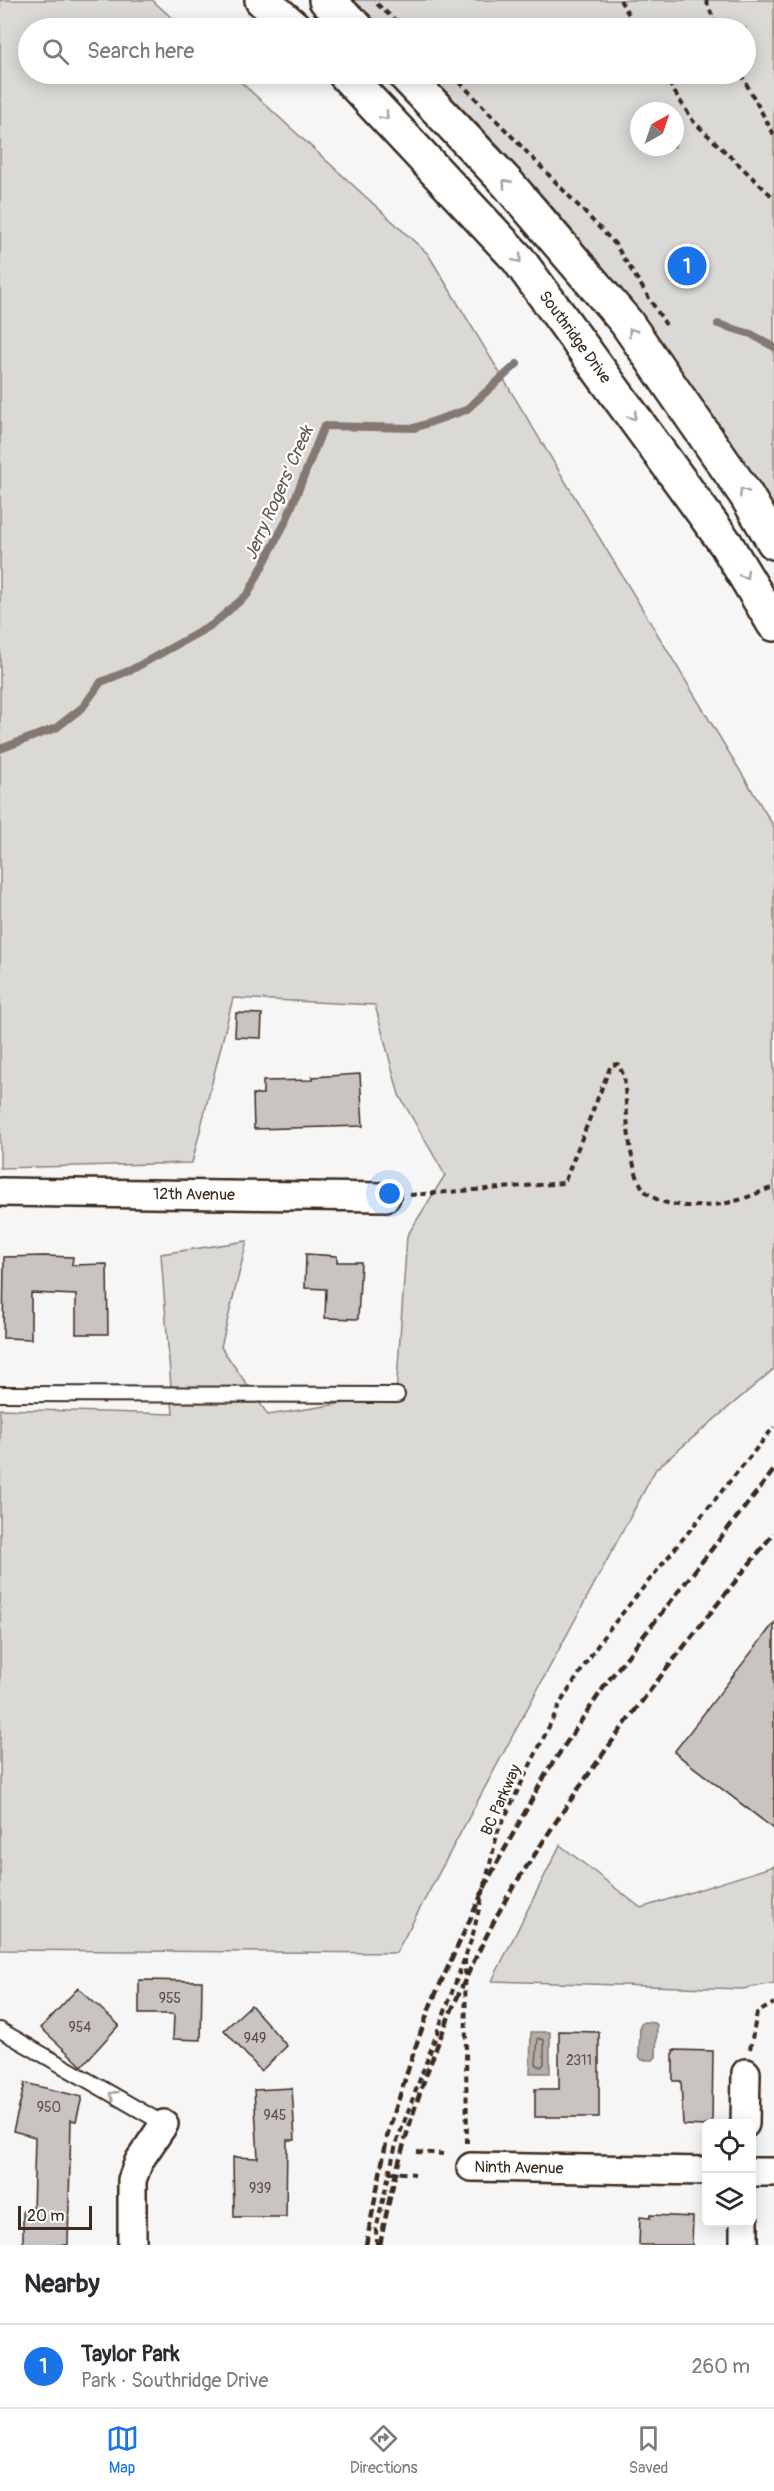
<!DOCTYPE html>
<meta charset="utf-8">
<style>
body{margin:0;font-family:Pangolin,sans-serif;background:#f2f2f3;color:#2b2b33}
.controls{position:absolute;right:18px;bottom:18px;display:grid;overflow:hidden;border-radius:9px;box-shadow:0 3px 15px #0003}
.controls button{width:54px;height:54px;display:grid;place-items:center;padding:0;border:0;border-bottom:2px solid #e1e1e2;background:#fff;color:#2b2b33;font:30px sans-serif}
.compass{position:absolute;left:630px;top:102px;width:54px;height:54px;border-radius:50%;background:#fff;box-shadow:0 3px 15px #0003;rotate:40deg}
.scale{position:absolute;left:18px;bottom:15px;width:74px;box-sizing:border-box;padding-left:6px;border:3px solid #3b2a1e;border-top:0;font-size:16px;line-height:21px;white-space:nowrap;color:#3b2a1e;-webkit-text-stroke:4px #fff;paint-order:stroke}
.you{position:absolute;left:390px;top:1194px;width:21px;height:21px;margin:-15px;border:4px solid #fff;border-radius:50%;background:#1a73e8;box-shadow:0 0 0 9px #1a73e833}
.badge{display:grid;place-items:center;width:39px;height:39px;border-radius:50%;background:#1a73e8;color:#fff;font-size:20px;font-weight:700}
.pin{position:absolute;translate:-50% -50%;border:3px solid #fff;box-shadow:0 2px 6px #0006}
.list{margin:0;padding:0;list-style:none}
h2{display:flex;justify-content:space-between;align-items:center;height:78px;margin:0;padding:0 24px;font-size:26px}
h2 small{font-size:20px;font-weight:400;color:#7c7c81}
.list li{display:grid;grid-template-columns:39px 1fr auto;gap:18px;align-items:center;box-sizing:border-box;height:84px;padding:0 24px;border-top:2px solid #e1e1e2}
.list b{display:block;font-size:22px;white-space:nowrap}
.list p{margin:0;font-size:20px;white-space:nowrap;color:#7c7c81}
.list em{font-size:20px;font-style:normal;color:#7c7c81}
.icon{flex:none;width:33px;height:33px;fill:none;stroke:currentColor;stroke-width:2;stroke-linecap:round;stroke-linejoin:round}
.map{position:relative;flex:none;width:774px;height:2245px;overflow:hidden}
.search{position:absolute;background:#fff;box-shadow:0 3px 15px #0003;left:18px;right:18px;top:18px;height:66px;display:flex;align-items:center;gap:15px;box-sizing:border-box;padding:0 21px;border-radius:33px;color:#7c7c81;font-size:22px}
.sheet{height:162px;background:#fff}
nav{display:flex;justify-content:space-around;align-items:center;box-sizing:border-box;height:84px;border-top:2px solid #e1e1e2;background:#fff;font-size:16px;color:#7c7c81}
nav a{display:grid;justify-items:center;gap:3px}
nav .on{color:#1a73e8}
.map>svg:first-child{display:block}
.green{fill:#dbd9d6;stroke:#8b827a;stroke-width:1.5;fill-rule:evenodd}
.water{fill:#b4aeaa;stroke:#847972;stroke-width:1.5}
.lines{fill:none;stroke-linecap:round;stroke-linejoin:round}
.shore{stroke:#6b5f56;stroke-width:1.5}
.stream{stroke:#847972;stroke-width:8}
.building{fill:#c9c3c1;stroke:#3b2a1e;stroke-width:1.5}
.service-casing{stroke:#3b2a1e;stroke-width:18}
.minor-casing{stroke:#3b2a1e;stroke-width:32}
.secondary-casing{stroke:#3b2a1e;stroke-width:38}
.path{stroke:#3b2a1e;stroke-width:4;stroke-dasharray:6 4.5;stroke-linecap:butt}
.service{stroke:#fff;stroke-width:14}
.minor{stroke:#fff;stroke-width:27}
.secondary{stroke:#fff;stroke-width:33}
.rail{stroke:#3b2a1e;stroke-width:4.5;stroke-dasharray:9 4.5;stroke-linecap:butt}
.oneway{stroke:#a79f9a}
.labels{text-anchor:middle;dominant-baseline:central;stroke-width:4.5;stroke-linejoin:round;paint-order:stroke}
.number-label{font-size:14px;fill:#5e5047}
.street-label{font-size:16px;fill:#3b2a1e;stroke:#fff}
.water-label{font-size:18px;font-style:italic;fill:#65584f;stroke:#fff}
</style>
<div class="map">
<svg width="774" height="2245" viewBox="0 0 774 2245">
<rect width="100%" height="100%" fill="#f7f6f6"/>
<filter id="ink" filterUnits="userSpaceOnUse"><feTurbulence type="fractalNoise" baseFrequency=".0167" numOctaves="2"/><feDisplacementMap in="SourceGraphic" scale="12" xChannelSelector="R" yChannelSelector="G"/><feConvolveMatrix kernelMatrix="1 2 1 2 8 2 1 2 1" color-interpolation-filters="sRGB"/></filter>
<g filter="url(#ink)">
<!-- green -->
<g class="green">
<path d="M 0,0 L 152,0 L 183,28 L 28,28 L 28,74 L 232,74 L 428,254 L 774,827 L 774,1369 L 656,1469 L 396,1953 L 0,1950 L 0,1409 L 173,1414 L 161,1254 L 247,1241 L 221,1347 L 268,1415 L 396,1395 L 407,1236 L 445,1175 L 399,1095 L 375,1005 L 233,998 L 192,1163 L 0,1168 Z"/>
<path d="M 351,0 L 774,0 L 774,510 C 679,356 557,200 428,74 L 746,74 L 746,28 L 382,28 ZM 639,111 L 675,111 L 675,147 L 639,147 Z"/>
<path d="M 560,1845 L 641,1908 L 774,1866 L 774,1983 L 743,1989 L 492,1981 Z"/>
</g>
<!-- water -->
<g class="water">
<path d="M 644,2022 L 655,2023 L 657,2025 L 656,2057 L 653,2060 L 642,2060 L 639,2056 L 640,2025 Z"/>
<path d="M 531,2032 L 550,2032 L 550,2073 L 530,2073 Z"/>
</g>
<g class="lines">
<!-- shore -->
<path class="shore" d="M 538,2038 L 544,2040 L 544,2064 L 541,2067 L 536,2064 Z"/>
<!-- stream -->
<g class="stream">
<path d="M 718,324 L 751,334 L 774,347"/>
<path d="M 0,749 L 56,728 L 83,707 L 101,682 L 131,670 L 212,625 L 248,594 L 286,521 L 324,426 L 414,428 L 466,410 L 517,364"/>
</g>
</g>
<!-- building -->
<g class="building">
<path d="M 236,1013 L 262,1014 L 261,1038 L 235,1037 Z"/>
<path d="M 360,1074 L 363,1126 L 254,1129 L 253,1094 L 263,1094 L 263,1081 L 312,1080 L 312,1077 Z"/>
<path d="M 306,1254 L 337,1256 L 337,1262 L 361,1262 L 358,1319 L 325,1318 L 326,1289 L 305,1288 Z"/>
<path d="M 44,1256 L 73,1257 L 72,1265 L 107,1264 L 108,1334 L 76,1334 L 76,1295 L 31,1293 L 31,1339 L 3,1338 L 4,1257 Z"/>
<path d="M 774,1623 L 774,1829 L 674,1752 Z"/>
<path d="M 139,1980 L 202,1981 L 201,2040 L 173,2039 L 174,2014 L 139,2014 Z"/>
<path d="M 78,1988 L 119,2025 L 82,2066 L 41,2028 Z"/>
<path d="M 251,2005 L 287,2046 L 261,2071 L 224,2030 Z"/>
<path d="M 559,2031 L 599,2032 L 599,2117 L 535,2117 L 535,2089 L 559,2089 Z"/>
<path d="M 673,2050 L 713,2051 L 712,2124 L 706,2124 L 706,2126 L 683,2125 L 681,2081 L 673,2081 Z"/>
<path d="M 25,2083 L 82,2097 L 76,2121 L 71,2120 L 68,2245 L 23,2245 L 23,2211 L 33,2211 L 35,2137 L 13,2131 Z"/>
<path d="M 292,2088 L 295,2140 L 287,2140 L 286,2217 L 234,2217 L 233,2157 L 258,2158 L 254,2090 Z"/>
<path d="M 650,2215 L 693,2217 L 692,2245 L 639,2245 L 640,2217 L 650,2218 Z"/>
</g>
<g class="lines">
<!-- service casing -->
<g class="service-casing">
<g id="service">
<path d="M 0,1394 L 397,1395"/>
<path d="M 0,2030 L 164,2124"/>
</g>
</g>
<!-- minor casing -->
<g class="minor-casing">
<g id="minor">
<path id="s1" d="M 0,1192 L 386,1197"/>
<path d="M 745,2124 L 746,2073"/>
<path id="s2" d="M 471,2167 L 706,2171"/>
<path d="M 752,2172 L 774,2172"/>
<path d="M 744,2222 L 744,2245"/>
<path d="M 132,2245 L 132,2180 L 139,2161 L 164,2124"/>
</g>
</g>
<!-- secondary casing -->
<g class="secondary-casing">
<g id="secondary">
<path d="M 262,0 L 295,28"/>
<path d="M 326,0 L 357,28"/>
<path id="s3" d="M 345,74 L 518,259 L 726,544 L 774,624"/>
<path d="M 404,74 L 508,184 L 626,322 L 746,495 L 774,542"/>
</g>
</g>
<!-- path -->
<g class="path">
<path d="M 620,0 L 637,28"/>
<path d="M 706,0 L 717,28"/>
<path d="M 377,4 L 404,28"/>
<path d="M 597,26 L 599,28"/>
<path d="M 452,74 L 615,244 L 666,325"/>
<path d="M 663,74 L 693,121 L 774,198"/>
<path d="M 741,74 L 774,135"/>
<path d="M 410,1195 L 564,1183 L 611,1065 L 618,1064 L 624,1076 C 627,1106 627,1159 641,1185 C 655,1212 710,1208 735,1201 C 748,1198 761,1191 774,1187"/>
<path d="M 465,1959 L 467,2143"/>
<path d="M 750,2049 L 757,2013 L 774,2003"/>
<path d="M 417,2152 L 443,2154"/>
<path d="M 389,2172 L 415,2174"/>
<path d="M 377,2245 L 376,2230 L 396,2144 L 472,1938 L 498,1831 L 561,1702 L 603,1637 L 774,1427"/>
</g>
<!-- service -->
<use href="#service" class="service"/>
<!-- minor -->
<use href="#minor" class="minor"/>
<!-- secondary -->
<use href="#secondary" class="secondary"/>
<!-- rail -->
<g class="rail">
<path d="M 366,2245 L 388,2133 L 414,2051 L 431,2004 L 490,1876 L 548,1770 L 608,1681 L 774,1470"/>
<path d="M 380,2245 C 402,2127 443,2016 500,1910 C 513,1885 531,1861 546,1837 C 615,1731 695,1632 774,1533"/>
</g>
</g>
<!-- one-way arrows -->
<defs><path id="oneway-chevron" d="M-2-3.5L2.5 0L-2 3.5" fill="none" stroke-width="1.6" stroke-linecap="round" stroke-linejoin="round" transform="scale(1.5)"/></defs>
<g class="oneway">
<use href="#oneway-chevron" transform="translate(385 116) rotate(47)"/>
<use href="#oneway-chevron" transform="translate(506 183) rotate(-132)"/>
<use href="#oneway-chevron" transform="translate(518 259) rotate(50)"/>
<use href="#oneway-chevron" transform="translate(632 332) rotate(-125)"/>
<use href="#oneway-chevron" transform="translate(633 416) rotate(54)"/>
<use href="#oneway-chevron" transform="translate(743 492) rotate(-124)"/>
<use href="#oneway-chevron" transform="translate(745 575) rotate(59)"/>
<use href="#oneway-chevron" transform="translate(113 2095) rotate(-150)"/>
</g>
</g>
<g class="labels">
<!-- number labels -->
<g class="number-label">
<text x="170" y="1998">955</text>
<text x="80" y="2027">954</text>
<text x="255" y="2038">949</text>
<text x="579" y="2060">2311</text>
<text x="49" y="2107">950</text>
<text x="275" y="2115">945</text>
<text x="260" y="2188">939</text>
</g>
<!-- street labels -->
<g class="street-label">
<text stroke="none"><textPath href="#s3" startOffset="350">Southridge Drive</textPath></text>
<text stroke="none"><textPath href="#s1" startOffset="194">12th Avenue</textPath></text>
<text transform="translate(501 1800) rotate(-66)">BC Parkway</text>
<text stroke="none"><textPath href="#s2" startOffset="48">Ninth Avenue</textPath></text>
</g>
<!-- water labels -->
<g class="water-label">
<text transform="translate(279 493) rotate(-66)">Jerry Rogers' Creek</text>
</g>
</g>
</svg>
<div class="controls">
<button><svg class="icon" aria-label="locate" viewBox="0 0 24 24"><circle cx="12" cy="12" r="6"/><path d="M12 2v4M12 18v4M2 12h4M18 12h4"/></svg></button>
<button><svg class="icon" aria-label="layers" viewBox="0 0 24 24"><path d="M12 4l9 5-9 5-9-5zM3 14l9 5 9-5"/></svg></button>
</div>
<svg class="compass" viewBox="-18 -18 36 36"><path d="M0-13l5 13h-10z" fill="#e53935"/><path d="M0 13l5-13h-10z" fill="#7c7c81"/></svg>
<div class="scale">20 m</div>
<div class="you"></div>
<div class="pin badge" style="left:687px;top:266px">1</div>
<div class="search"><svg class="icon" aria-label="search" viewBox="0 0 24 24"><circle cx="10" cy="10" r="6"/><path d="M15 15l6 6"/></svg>Search here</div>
</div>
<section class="sheet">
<h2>Nearby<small></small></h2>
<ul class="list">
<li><span class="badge">1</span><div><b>Taylor Park</b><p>Park · Southridge Drive</p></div><em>260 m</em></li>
</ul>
</section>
<nav>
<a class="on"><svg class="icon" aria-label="map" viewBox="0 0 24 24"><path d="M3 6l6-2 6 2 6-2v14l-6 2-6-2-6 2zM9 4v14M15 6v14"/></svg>Map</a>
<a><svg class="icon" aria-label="directions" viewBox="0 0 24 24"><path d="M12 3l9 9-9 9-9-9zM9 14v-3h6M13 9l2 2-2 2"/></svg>Directions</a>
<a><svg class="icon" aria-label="saved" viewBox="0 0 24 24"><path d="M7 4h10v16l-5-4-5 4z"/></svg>Saved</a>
</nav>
